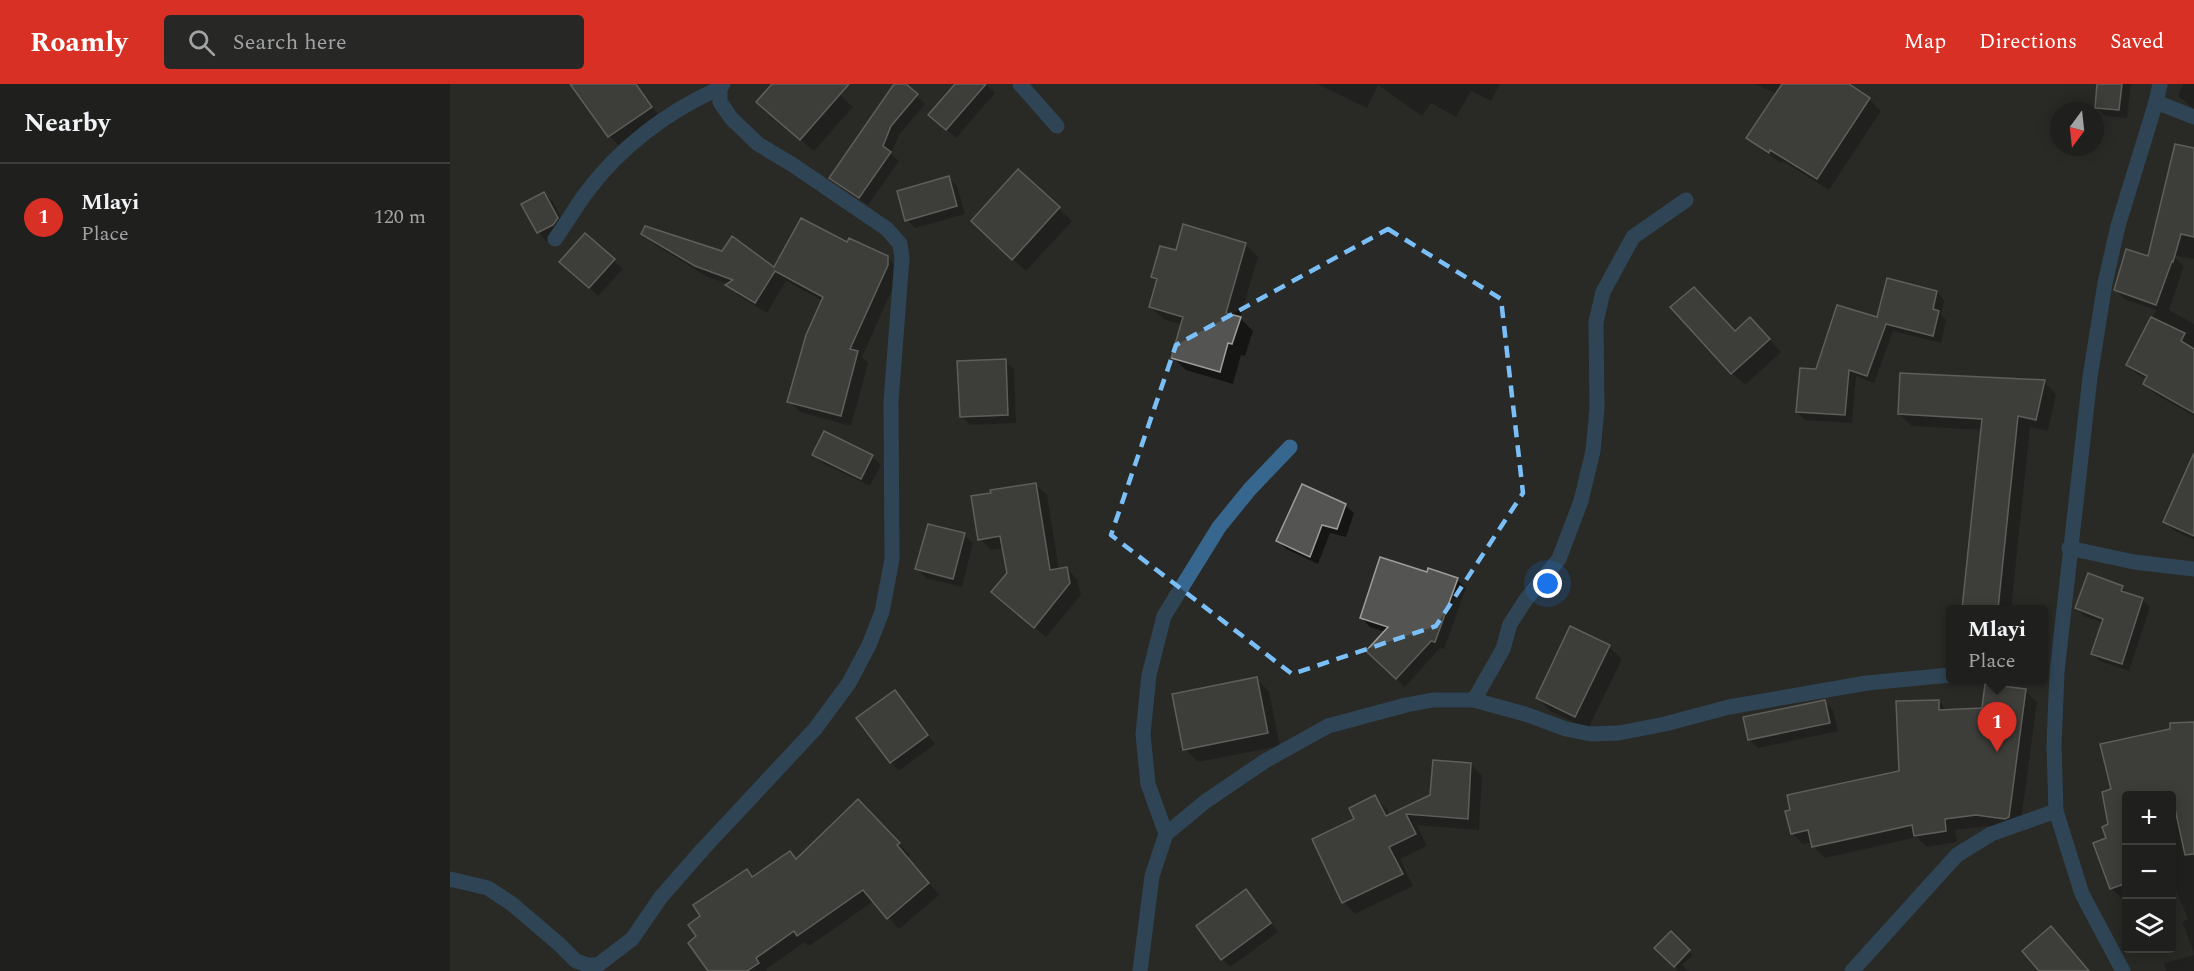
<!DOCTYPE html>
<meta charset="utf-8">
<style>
body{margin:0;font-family:Spectral,serif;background:#272826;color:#f1f3f6}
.controls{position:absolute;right:18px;bottom:18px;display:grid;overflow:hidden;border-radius:6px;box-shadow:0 3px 15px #0003}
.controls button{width:54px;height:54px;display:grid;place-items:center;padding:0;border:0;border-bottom:2px solid #3c3e3b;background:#1f201d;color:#f1f3f6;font:30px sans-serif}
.compass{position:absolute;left:1600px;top:18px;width:54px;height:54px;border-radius:50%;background:#1f201d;box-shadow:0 3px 15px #0003;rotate:195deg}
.you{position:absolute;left:1098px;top:500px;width:21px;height:21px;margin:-15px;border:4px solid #fff;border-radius:50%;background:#1a73e8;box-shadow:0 0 0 9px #1a73e833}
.badge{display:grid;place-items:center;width:39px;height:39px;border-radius:50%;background:#d93025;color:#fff;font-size:20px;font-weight:700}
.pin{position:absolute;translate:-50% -50px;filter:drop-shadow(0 2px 3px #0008)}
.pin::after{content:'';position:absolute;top:32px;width:21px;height:18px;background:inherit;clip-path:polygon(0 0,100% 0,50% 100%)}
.popup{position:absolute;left:1496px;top:521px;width:102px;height:78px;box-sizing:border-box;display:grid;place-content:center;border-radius:6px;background:#1f201d;filter:drop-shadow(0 2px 4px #0005);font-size:20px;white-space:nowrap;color:#a1a3a4}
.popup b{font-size:22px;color:#f1f3f6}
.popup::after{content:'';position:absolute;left:50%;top:100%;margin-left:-12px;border:12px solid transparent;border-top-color:#1f201d}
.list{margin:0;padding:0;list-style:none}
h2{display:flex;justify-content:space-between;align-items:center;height:78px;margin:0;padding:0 24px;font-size:26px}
h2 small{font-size:20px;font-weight:400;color:#a1a3a4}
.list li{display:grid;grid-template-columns:39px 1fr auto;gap:18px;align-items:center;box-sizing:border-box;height:108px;padding:0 24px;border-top:2px solid #3c3e3b}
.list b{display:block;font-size:22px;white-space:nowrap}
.list p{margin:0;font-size:20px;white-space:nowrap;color:#a1a3a4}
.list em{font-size:20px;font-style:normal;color:#a1a3a4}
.icon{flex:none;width:33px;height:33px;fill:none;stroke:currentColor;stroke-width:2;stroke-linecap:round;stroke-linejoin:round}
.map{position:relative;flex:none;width:1744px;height:887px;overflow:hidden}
header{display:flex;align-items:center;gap:36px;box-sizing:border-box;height:84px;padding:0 30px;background:#d93025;color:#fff}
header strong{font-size:28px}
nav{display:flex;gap:33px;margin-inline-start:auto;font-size:21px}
.search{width:420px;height:54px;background:#272826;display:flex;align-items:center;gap:15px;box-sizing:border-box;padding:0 21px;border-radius:6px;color:#a1a3a4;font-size:22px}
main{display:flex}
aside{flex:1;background:#1f201d}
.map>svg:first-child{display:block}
.shadow{fill:#0007}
.building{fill:#545552;stroke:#9d9e9a;stroke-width:1.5}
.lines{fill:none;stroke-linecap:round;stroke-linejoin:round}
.minor{stroke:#37678e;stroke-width:15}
.marked{fill:none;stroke:#7abff8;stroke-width:4.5;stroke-dasharray:12 8;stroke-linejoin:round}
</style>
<header>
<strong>Roamly</strong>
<div class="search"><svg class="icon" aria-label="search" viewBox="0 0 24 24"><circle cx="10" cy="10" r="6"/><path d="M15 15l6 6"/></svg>Search here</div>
<nav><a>Map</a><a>Directions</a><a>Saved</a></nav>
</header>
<main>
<aside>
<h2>Nearby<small></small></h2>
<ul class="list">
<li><span class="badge">1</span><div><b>Mlayi</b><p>Place</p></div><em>120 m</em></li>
</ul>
</aside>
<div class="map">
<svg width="1744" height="887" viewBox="0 0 1744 887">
<rect width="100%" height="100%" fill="#292a27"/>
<!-- shadow -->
<g class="shadow">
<path d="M 132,0 L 187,0 L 209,32 L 168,61 L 160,52 L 125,5 Z"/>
<path d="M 324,0 L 378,0 L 403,23 L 364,67 L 321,30 Z"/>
<path d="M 446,0 L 454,0 L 475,20 L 449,51 L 441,70 L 449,77 L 418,121 L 389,102 L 381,94 Z"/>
<path d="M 507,0 L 536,0 L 545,9 L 506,54 L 489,39 Z"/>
<path d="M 867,0 L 1050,0 L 1041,17 L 1021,7 L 1006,33 L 981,19 L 972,32 L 928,1 L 917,24 Z"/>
<path d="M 1305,0 L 1400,0 L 1399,2 L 1419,15 L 1431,27 L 1379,106 L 1333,77 L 1331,79 L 1310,65 L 1298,54 L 1327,10 Z"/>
<path d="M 1649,0 L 1681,0 L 1677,34 L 1655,32 L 1646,23 Z"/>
<path d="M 1733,0 L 1744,0 L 1744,25 L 1728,12 Z"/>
<path d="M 1744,66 L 1744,175 L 1722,171 L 1734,182 L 1719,226 L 1744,240 L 1744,332 L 1705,310 L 1695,300 L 1697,295 L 1688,291 L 1678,281 L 1706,226 L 1676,216 L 1665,206 L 1699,174 Z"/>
<path d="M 568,87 L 622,137 L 576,187 L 535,150 Z"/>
<path d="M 498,94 L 507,102 L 515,130 L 465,144 L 457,136 Z"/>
<path d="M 94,110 L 103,118 L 116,143 L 111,150 L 96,157 L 88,148 Z"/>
<path d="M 193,150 L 325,186 L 398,160 L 437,173 L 448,184 L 448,192 L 412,273 L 418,279 L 401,342 L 350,328 L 339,317 L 373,217 L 336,197 L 317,229 L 288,211 L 278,201 L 279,200 L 257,193 L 204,160 Z"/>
<path d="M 135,151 L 173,185 L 148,212 L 120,186 Z"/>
<path d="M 795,160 L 808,173 L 790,234 L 803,247 L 795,272 L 791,271 L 783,300 L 736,286 L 723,274 L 732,241 L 713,235 L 700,223 L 707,198 L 702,193 L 727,168 Z"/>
<path d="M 1438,196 L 1487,208 L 1494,216 L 1491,231 L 1496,236 L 1491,259 L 1443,247 L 1424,299 L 1406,292 L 1402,339 L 1355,336 L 1347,328 L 1367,287 L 1428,235 Z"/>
<path d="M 1313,248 L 1331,268 L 1295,301 L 1282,289 Z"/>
<path d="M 555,277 L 564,285 L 566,339 L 520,341 L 511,332 Z"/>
<path d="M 1594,298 L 1606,310 L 1598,347 L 1580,343 L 1561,526 L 1514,526 L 1533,346 L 1462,342 L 1449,330 Z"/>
<path d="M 364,370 L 422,372 L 431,381 L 420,402 L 372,379 Z"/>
<path d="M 585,400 L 597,411 L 609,486 L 616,484 L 627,495 L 631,511 L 596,553 L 543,508 L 558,489 L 554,464 L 541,466 L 530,455 Z"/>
<path d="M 1744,411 L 1744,456 L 1723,446 L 1714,438 Z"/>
<path d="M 895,421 L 904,429 L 896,453 L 880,449 L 868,480 L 836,465 L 827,456 Z"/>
<path d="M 514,451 L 523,459 L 512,503 L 476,494 L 467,485 Z"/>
<path d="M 978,490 L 1007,496 L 1016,504 L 994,565 L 990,564 L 955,603 L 918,567 L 936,548 L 920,543 L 912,534 Z"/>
<path d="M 1672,504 L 1679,511 L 1692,515 L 1700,523 L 1679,587 L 1650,577 L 1643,570 L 1653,539 L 1634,532 L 1627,524 Z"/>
<path d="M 1159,563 L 1172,575 L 1138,645 L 1100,627 L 1087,614 Z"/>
<path d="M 806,595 L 819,607 L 830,662 L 748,678 L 735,665 Z"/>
<path d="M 1575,607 L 1587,618 L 1570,744 L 1538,742 L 1505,746 L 1507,758 L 1477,763 L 1467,753 L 1375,774 L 1363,762 L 1363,758 L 1353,760 L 1342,749 L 1450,688 L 1488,617 L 1498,627 L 1533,625 Z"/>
<path d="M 445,608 L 485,660 L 449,687 L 441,678 Z"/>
<path d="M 1374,618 L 1383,626 L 1388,647 L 1308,664 L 1300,656 Z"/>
<path d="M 1744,639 L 1744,869 L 1732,838 L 1738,835 L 1722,797 L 1722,712 L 1676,712 L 1676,814 L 1672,815 L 1661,804 L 1658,755 L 1663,707 Z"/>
<path d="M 1021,680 L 1032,692 L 1029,746 L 967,741 L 977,762 L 950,775 L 963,802 L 905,830 L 894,818 L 906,736 L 925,713 L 937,725 L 940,732 L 982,712 Z"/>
<path d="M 408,717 L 460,771 L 457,773 L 489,811 L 449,845 L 424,817 L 359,862 L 355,858 L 316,885 L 317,887 L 260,887 L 249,853 L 253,833 L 297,787 L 303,794 L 347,776 Z"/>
<path d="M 796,807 L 828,848 L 780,883 L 772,875 Z"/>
<path d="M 1221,850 L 1243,871 L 1232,881 L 1239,887 L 1226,887 L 1228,885 L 1207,864 Z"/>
<path d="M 1744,871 L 1744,887 L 1716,887 L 1714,879 Z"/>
</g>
<!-- building -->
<g class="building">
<path d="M 120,0 L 186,0 L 202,23 L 158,53 Z"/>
<path d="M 322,0 L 399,0 L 350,56 L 306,18 Z"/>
<path d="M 444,0 L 456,0 L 468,10 L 441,42 L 433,62 L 441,68 L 409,114 L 379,94 Z"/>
<path d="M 505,0 L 536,0 L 496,46 L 478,31 Z"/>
<path d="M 1332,0 L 1399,0 L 1420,14 L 1367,95 L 1320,66 L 1319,69 L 1296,54 Z"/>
<path d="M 1647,0 L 1672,0 L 1669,26 L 1645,24 Z"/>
<path d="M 1725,60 L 1744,64 L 1744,153 L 1731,150 L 1723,178 L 1722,177 L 1706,221 L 1664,206 L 1676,165 L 1698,172 Z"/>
<path d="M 568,85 L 610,123 L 562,176 L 521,137 Z"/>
<path d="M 499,92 L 507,122 L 455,137 L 447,107 Z"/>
<path d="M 94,108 L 108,134 L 103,141 L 87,149 L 71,120 Z"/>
<path d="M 351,134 L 397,158 L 399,154 L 438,172 L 438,181 L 400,265 L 408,267 L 391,332 L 337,318 L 356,251 L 373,213 L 325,187 L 305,219 L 275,201 L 283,196 L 245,182 L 191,150 L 195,142 L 272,167 L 282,152 L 324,183 Z"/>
<path d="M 733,140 L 796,159 L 776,229 L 791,233 L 782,260 L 778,259 L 770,288 L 721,274 L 733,233 L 699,223 L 707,195 L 701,193 L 710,162 L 726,166 Z"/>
<path d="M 135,149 L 165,175 L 139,204 L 109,178 Z"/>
<path d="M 1437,194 L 1487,207 L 1483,225 L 1489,227 L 1483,252 L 1436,240 L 1417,292 L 1399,286 L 1395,331 L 1346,328 L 1350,284 L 1366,285 L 1387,221 L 1427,233 Z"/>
<path d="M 1244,203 L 1285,247 L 1300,233 L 1320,255 L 1281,290 L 1220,223 Z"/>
<path d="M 1701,233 L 1735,249 L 1731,257 L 1744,265 L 1744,329 L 1693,300 L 1697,292 L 1676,281 Z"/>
<path d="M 556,275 L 558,331 L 510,333 L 507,277 Z"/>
<path d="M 1450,289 L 1595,296 L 1586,336 L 1568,332 L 1548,525 L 1512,525 L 1532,335 L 1448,330 Z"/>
<path d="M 374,347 L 423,371 L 411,395 L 362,371 Z"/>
<path d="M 1744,369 L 1744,452 L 1713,438 Z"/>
<path d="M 586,399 L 600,486 L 617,483 L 620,499 L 584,544 L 541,508 L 557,489 L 550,452 L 528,456 L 521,412 L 541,409 L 540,406 Z"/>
<path d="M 852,400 L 896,420 L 887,445 L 872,441 L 860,473 L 826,457 Z"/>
<path d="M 478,440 L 515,449 L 503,495 L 465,485 Z"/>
<path d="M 930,473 L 977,488 L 978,484 L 1008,494 L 985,558 L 981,557 L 946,595 L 916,567 L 938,543 L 910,534 Z"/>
<path d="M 1638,489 L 1673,502 L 1671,507 L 1693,514 L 1672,580 L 1641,570 L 1653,535 L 1625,524 Z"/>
<path d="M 1120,542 L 1160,561 L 1125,633 L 1086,614 Z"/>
<path d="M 807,593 L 818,649 L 733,666 L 722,610 Z"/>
<path d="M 1535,600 L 1576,605 L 1559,733 L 1555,735 L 1526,731 L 1495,735 L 1496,747 L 1464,752 L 1462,741 L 1362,763 L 1358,746 L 1341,750 L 1335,727 L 1340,726 L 1337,711 L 1449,687 L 1446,617 L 1489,616 L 1489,626 L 1532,624 Z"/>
<path d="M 445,606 L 478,651 L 440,679 L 406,634 Z"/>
<path d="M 1375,616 L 1380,639 L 1298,656 L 1293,633 Z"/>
<path d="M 1744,638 L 1744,770 L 1735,771 L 1722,711 L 1677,711 L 1677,802 L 1674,800 L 1660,805 L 1643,759 L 1656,754 L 1652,743 L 1658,740 L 1652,708 L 1661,705 L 1650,660 L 1720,645 L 1720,639 Z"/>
<path d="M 983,676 L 1021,679 L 1018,735 L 956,730 L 966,750 L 939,763 L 953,790 L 892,819 L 862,755 L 904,735 L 899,724 L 925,711 L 936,732 L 980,711 Z"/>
<path d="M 408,715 L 450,759 L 447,761 L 479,799 L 437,835 L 413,806 L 347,852 L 344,847 L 306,874 L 309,879 L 297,887 L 258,887 L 238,859 L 246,852 L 238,841 L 250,832 L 243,821 L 297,785 L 302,793 L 340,767 L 346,775 Z"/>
<path d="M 796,805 L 821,839 L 771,876 L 746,842 Z"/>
<path d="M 1601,842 L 1639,887 L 1589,887 L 1572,867 Z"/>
<path d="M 1221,847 L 1240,866 L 1224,883 L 1204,864 Z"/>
</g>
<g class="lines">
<!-- minor -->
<g class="minor">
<path d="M 570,0 L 607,42"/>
<path d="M 1706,18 L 1744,33"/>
<path d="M 105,155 C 116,140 125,124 136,109 C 170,63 218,27 270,4"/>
<path d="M 1619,464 L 1684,478 L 1744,485"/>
<path d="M 1024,616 L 1053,565 L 1060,540 L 1077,514 L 1109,475 L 1131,417 L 1143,367 L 1147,325 L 1146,238 L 1153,208 L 1183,153 L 1236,116"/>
<path d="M 716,750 L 698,700 L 693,650 L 699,591 L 714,532 L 769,443 L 800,405 L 840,363"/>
<path d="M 0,795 L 38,804 L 62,820 L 109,860 L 126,877 L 138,881 L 148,881 L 182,855 L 211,813 L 253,765 L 365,645 L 399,599 L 419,561 L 432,528 L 442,475 L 441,318 L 452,174 L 450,160 L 437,145 L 343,81 L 308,60 L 281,34 L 270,18 L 270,4 L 273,0"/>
<path d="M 690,887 L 702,792 L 716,750 L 756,717 L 815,677 L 878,642 L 956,621 L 983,616 L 1024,616 L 1075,630 L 1116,645 L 1141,650 L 1169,649 L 1215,640 L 1279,623 L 1417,599 L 1500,591"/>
<path d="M 1402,887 L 1507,771 L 1541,750 L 1606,727"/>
<path d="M 1673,887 L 1632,810 L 1606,727 L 1604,662 L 1607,588 L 1640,293 L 1655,199 L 1668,142 L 1706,18 L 1710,0"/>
</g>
</g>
<!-- marked area -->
<path d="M0 0H1744V887H0ZM 938,145 L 1051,215 L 1073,409 L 986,542 L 842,590 L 661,451 L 726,261 Z" fill="#292a27" fill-opacity=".55" fill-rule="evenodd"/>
<path class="marked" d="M 938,145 L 1051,215 L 1073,409 L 986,542 L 842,590 L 661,451 L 726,261 Z"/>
</svg>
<div class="controls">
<button>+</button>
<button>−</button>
<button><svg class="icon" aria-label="layers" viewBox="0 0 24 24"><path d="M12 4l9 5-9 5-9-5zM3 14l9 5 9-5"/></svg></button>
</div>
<svg class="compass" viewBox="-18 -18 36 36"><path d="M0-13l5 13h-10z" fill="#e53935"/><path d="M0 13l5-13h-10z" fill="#a1a3a4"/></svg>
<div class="you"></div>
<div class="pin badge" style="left:1547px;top:668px">1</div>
<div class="popup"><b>Mlayi</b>Place</div>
</div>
</main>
